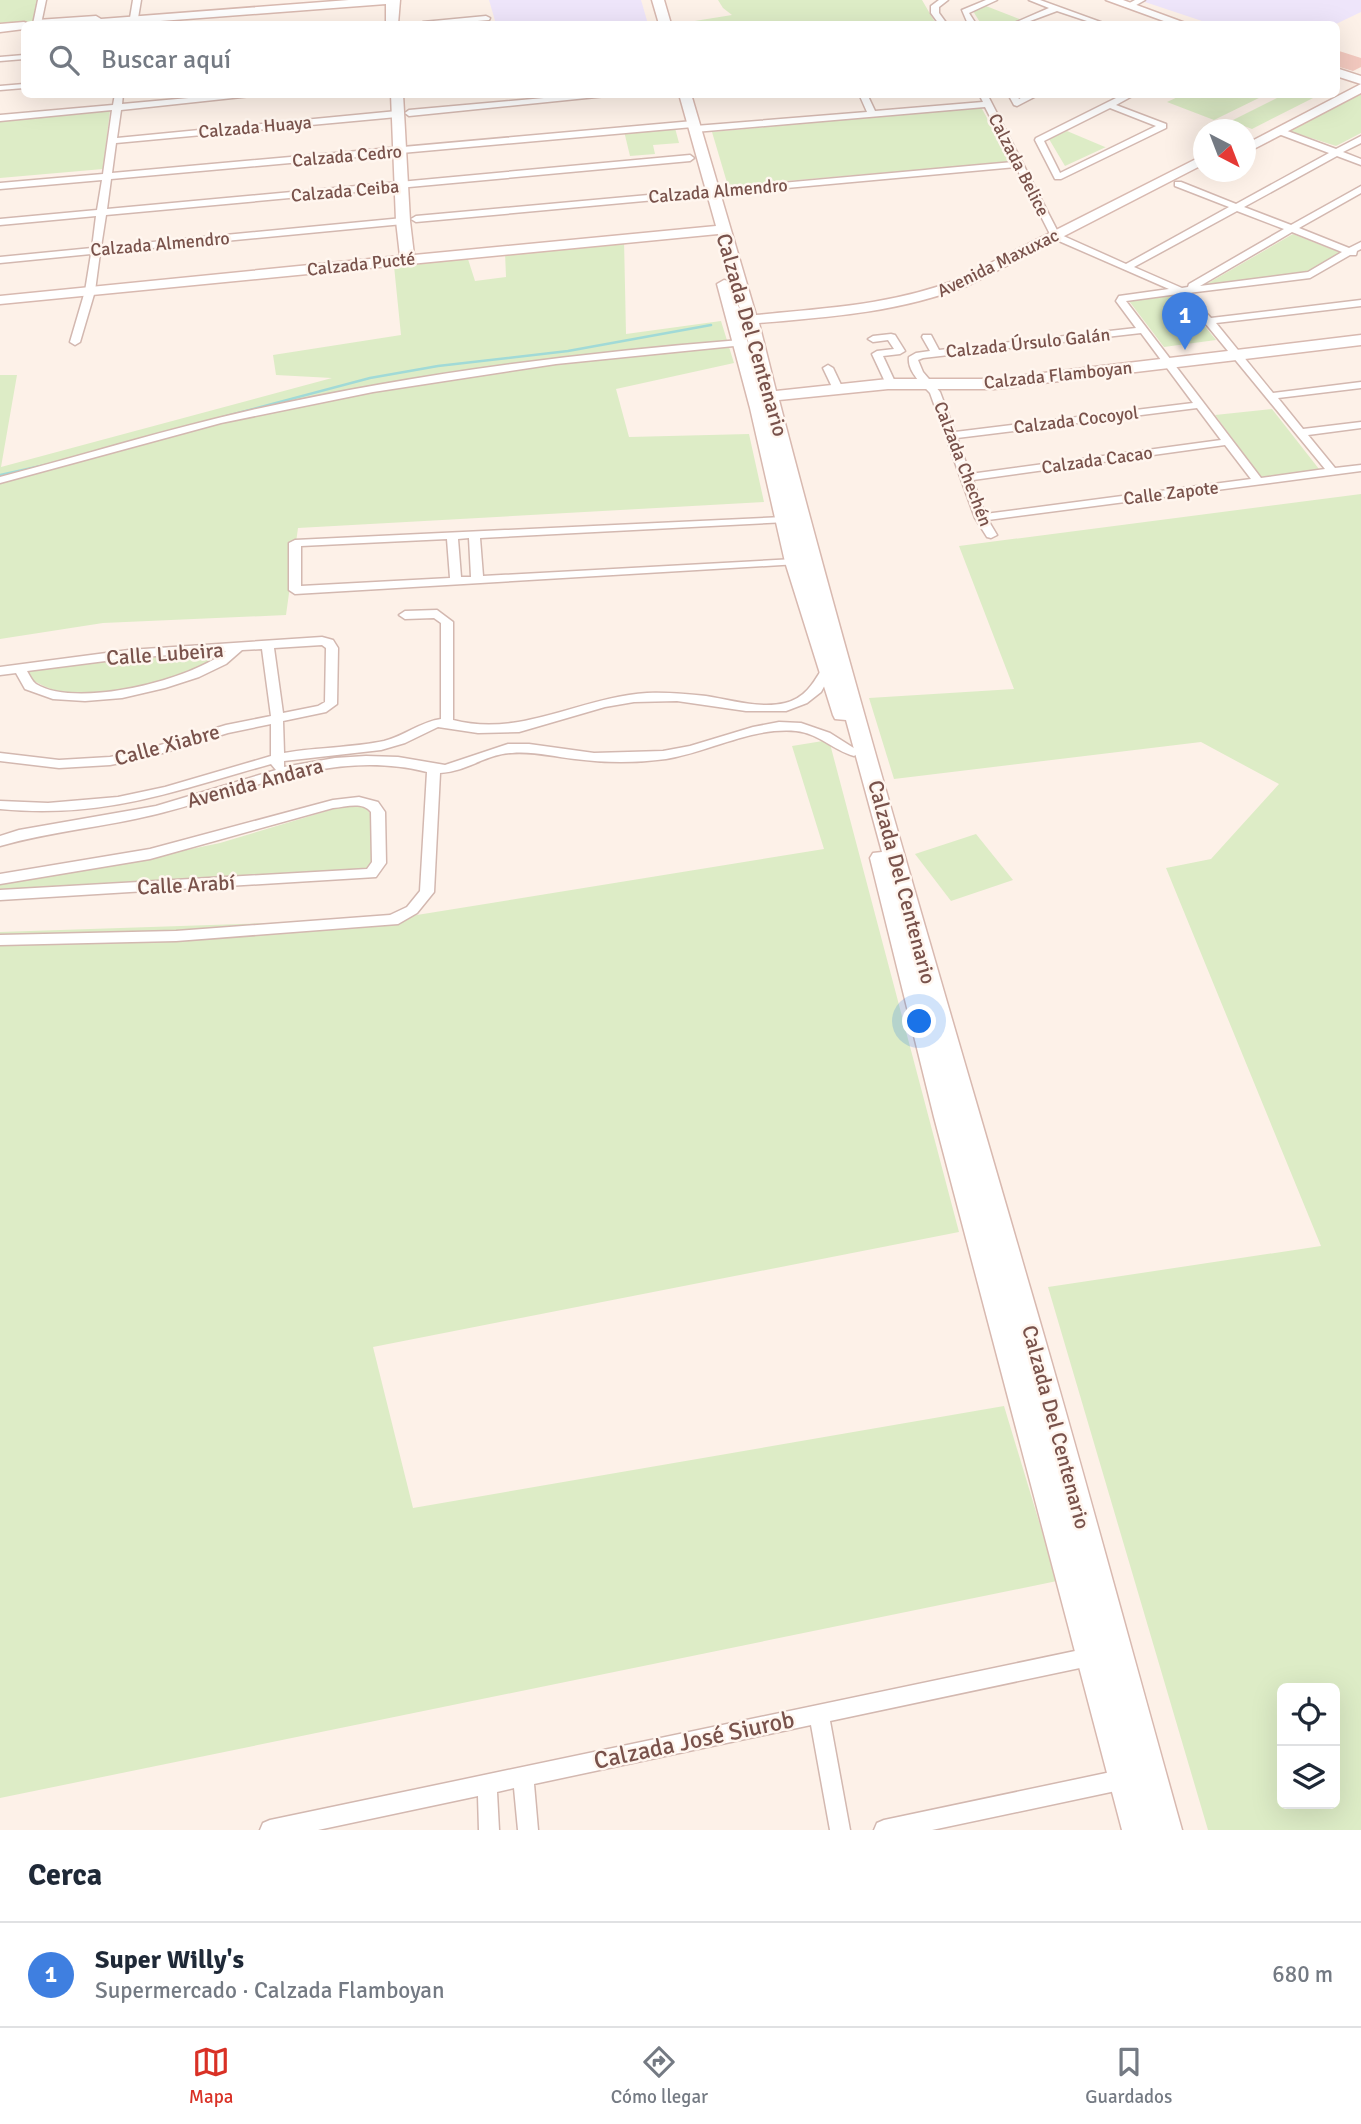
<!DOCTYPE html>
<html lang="es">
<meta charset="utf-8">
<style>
body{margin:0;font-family:Signika,sans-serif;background:#f2f2f3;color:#1f2937}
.controls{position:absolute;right:21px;bottom:21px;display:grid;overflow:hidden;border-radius:10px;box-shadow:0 7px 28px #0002}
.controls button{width:63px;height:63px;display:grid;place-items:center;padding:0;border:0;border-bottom:2px solid #e0e1e3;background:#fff;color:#1f2937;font:35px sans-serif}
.compass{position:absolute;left:1193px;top:119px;width:63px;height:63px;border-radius:50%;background:#fff;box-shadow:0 7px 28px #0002;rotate:138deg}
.you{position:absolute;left:920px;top:1022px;width:24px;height:24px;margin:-18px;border:5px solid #fff;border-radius:50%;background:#1a73e8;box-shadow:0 0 0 10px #1a73e833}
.badge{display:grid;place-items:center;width:46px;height:46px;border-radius:50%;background:#d93025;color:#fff;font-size:23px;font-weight:700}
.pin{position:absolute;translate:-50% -58px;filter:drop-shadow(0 2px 4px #0008)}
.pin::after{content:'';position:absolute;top:37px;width:24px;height:21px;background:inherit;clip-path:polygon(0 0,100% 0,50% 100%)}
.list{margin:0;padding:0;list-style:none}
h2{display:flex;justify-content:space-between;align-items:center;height:91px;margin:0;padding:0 28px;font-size:30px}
h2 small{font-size:23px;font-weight:400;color:#747a83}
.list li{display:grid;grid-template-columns:46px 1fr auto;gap:21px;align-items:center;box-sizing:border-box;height:105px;padding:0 28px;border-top:2px solid #e0e1e3}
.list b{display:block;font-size:26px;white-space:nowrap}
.list p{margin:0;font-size:23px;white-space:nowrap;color:#747a83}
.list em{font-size:23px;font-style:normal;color:#747a83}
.icon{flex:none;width:38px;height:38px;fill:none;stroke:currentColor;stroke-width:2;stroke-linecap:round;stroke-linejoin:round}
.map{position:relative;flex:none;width:1361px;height:1830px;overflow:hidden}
.search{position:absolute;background:#fff;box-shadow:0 7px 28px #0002;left:21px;right:21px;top:21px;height:77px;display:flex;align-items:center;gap:18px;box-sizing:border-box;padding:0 24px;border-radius:10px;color:#747a83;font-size:26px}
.sheet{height:196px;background:#fff}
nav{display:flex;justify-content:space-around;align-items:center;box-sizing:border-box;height:98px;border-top:2px solid #e0e1e3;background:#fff;font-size:19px;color:#747a83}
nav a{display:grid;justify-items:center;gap:4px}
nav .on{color:#d93025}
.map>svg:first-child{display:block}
.education{fill:#eee5fa}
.green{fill:#ddecc6;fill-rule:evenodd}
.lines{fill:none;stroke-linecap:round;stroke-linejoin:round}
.stream{stroke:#a1dad7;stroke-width:2.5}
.building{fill:#f3c9bf}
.street-casing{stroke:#d3b8b0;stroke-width:3}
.secondary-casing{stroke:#d8b9b0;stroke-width:3}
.street{fill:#fff;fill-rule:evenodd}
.secondary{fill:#fff;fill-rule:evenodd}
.labels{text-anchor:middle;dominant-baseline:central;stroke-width:5;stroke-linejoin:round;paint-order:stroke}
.far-street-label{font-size:18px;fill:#79524b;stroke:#fff6ef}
.street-label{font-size:21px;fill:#79524b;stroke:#fff6ef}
.near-street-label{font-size:24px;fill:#79524b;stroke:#fff6ef}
</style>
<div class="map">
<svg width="1361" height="1830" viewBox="0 0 1361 1830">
<rect width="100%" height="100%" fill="#fdf1e8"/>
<!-- education -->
<g class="education">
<path d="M 489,0 L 641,0 L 648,24 L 496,24 Z"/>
<path d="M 1145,0 L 1361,0 L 1361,12 L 1336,24 L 1211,24 L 1142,1 Z"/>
</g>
<!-- green -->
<g class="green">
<path d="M 0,0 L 38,0 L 34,23 L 0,25 Z"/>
<path d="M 718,0 L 922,0 L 936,24 L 676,24 L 732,15 L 723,8 Z"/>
<path d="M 986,6 L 1022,20 L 1010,24 L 981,24 L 973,11 Z"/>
<path d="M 1361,92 L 1361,133 L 1336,146 L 1289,131 Z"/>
<path d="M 1182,95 L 1182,94 L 1265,95 L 1214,120 L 1167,102 Z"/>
<path d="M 1283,95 L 1319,95 L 1252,129 L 1231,121 Z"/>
<path d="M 981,107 L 1011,162 L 728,186 L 712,132 Z"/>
<path d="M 110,111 L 103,169 L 0,178 L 0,119 Z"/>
<path d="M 675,128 L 679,143 L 653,145 L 655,154 L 630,156 L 624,131 Z"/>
<path d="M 1067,131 L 1105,147 L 1106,147 L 1065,166 L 1049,139 Z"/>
<path d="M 1293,234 L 1341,253 L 1308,273 L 1205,285 Z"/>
<path d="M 624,239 L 626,334 L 721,321 L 734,363 L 616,389 L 629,437 L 749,434 L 764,502 L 298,528 L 286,615 L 103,623 L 0,639 L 0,375 L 17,375 L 1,467 L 332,378 L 276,375 L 273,355 L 401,335 L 394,266 L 467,256 L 475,281 L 506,277 L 505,252 Z"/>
<path d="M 1179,295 L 1216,340 L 1164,347 L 1129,301 Z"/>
<path d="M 1272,409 L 1319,469 L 1319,470 L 1261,477 L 1215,415 Z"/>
<path d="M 1361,494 L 1361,1830 L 1208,1830 L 1048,1287 L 1321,1246 L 1166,868 L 1211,859 L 1279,784 L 1201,742 L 894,779 L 869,698 L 1014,689 L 959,546 ZM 1282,1688 L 1335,1688 L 1335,1804 L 1282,1804 Z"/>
<path d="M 215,656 C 205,674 110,697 87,696 C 66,696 41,687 25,675 L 29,670 L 127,658 Z"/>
<path d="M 829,740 L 959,1232 L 373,1347 L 413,1508 L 1004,1406 L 1057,1581 L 0,1798 L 0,932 L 392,919 L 824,849 L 792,746 Z"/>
<path d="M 347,805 L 365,807 L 372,816 L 373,867 L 365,871 L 0,893 L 0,882 L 114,865 L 220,843 Z"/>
<path d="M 976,834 L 1013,880 L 951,901 L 915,854 Z"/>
</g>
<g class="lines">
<!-- stream -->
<g class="stream">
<path d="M 223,417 L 370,378 L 438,366 L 568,351 L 711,325"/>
<path d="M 0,475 L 50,464"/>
</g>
</g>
<!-- building -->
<path class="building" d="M 1336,50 L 1361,58 L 1361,67 L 1353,71 L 1336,66 Z"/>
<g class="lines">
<!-- street casing -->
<g class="street-casing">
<g id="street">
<path d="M 38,0 L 46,0 L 41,24 L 33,24 Z"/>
<path d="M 133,0 L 141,0 L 137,24 L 129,24 Z"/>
<path d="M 939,0 L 948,0 L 939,7 L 939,13 L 947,24 L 939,24 L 931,13 L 931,6 Z"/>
<path d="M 986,0 L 997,0 L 969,13 L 976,24 L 968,24 L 962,10 Z"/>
<path d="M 1029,0 L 1040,0 L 1106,24 L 1096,24 L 1057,11 L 1022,24 L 1012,24 L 1049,8 Z"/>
<path d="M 1135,0 L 1145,0 L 1131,8 L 1124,6 Z"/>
<path d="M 486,16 L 490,18 L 489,20 L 443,24 L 419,24 L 423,22 Z"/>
<path d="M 24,55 L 24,59 L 0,61 L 0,57 Z"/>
<path d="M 24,84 L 24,88 L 0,90 L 0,86 Z"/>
<path d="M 115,94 L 123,94 L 122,104 L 233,94 L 270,94 L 121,110 L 117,138 L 397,111 L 401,114 L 397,117 L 116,143 L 112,173 L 693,121 L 697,124 L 693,127 L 111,179 L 107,209 L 690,155 L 694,158 L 690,161 L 106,215 L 101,247 L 403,218 L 408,221 L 403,224 L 100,253 L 95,291 L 80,342 L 75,345 L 70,342 L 85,291 L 91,254 L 0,263 L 0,257 L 92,248 L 96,216 L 0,225 L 0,219 L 97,210 L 102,180 L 0,189 L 0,183 L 103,174 L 112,110 L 0,121 L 0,115 L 113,105 Z"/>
<path d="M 588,94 L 626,94 L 409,116 L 405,113 L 409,110 Z"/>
<path d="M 859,94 L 867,94 L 875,111 L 983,102 L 979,94 L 987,94 L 1059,234 L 1126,264 L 1229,207 L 1175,186 L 1175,182 L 1181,182 L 1236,204 L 1329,153 L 1276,133 L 1276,129 L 1282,129 L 1336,149 L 1361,136 L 1361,143 L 1343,152 L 1361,159 L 1361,165 L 1337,156 L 1244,207 L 1291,225 L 1361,186 L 1361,193 L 1299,228 L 1349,248 L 1361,242 L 1361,249 L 1357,251 L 1356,255 L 1350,255 L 1310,278 L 1188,293 L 1211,318 L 1361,300 L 1361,306 L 1216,323 L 1273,393 L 1361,382 L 1361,388 L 1278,398 L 1303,429 L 1361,422 L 1361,428 L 1308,435 L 1335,468 L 1361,465 L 1361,471 L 988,520 L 997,535 L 991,538 L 987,537 L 975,518 L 930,393 C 921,383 907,371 909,357 L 916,353 L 930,351 L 922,337 L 923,335 L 931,335 L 939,350 L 1136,328 L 1116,301 L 1119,296 L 1169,289 L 1052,238 L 1016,167 L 416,222 L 411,219 L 416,216 L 1013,162 L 985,107 L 695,132 L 691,129 L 695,126 L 867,112 ZM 1237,211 L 1284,229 L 1189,284 L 1188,287 L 1182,288 L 1134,267 ZM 1292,232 L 1342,252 L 1308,272 L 1200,286 ZM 1178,294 L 1205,323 L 1325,469 L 1261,478 L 1126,301 ZM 1141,333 L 1193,403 L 955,432 L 940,392 L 923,372 L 918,360 L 923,358 ZM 1197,408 L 1221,440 L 970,474 L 957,438 ZM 1225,445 L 1251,479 L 985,514 L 973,480 Z"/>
<path d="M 1008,94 L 1016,94 L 1019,99 L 1028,94 L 1040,94 L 1017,106 L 1014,105 Z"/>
<path d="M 1124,94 L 1136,94 L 1116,105 L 1166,124 L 1166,128 L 1061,179 L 1055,179 L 1035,140 L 1036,138 ZM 1110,108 L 1156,126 L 1060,173 L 1044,141 Z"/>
<path d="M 891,334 L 895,335 L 905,351 L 900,354 L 883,356 L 896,384 L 891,387 L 886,384 L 872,354 L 877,351 L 894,349 L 888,340 L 873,342 L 868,339 L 873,336 Z"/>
<path d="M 740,340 L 744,341 L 744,345 L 556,364 L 373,392 L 221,423 L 0,483 L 0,477 C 84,455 167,429 252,410 C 412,374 576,353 740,340 Z"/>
<path d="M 828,365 L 833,368 L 843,389 L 842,391 L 838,392 L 833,389 L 823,368 Z"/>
<path d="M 783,517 L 787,518 L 787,522 L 480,538 L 483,576 L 794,559 L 800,562 L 798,564 L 295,594 L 289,590 L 289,543 L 295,540 ZM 469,538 L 471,577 L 461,577 L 458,539 ZM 447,539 L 450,578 L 301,586 L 301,546 Z"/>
<path d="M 437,610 L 453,622 L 453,720 C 521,738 580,697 647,693 C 667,692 686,694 706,696 C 731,700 760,709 785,703 C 805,698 813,684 823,667 L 831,667 L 833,670 L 821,692 L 807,703 L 786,711 L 746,711 L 677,701 L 634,702 L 605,707 L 519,732 L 478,733 L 438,727 L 405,743 L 381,750 L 284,761 L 284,767 L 335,758 L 366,756 L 398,757 L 445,765 L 508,744 L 529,744 L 594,753 L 663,751 L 690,746 L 753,727 L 779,722 L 801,723 L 830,733 L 860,752 L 854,756 C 833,750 818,733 796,731 C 751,727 709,752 666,759 C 637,763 605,763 575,759 C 554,757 533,751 512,753 C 486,754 466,772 440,773 L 434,892 L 417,913 L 398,924 L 176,941 L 0,945 L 0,935 L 176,931 L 390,915 L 407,907 L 420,891 L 427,772 C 332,748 247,792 157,814 C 105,827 52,831 0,846 L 0,836 L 19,830 L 156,806 L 276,770 L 271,764 C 174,791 105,819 0,809 L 0,801 L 48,803 L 118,797 L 165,787 L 271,756 L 271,724 L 228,733 L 146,758 L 110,765 L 59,768 L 0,761 L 0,753 L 59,760 L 110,757 L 144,750 L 226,725 L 271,716 L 262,649 L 242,650 L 226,664 L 199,677 L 165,688 L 122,698 L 85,701 L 53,699 L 25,689 L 16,673 L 0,675 L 0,667 L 129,650 L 322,637 L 333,640 L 338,648 L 337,704 L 326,712 L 283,721 L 284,753 C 317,747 351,748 384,741 C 404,736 420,722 441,719 L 441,623 L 434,618 L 405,619 L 399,615 L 405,611 ZM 322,645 L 326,648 L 325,702 L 318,706 L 283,713 L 274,648 ZM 226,651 C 192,680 76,709 36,684 C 32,681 30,676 27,671 L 129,658 Z"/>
<path d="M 359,797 L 378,802 L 385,812 L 386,863 L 376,877 L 0,900 L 0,890 L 367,869 L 372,862 L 371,812 C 362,801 346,807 333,808 L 150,859 L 0,884 L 0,874 L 150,849 L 333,800 Z"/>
<path d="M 1094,1647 L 1101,1649 L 1104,1656 L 1101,1663 L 1094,1665 L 830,1721 L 850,1830 L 830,1830 L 811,1725 L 534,1784 L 538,1830 L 518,1830 L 514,1788 L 497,1792 L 499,1830 L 479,1830 L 478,1796 L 318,1830 L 260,1830 L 263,1823 L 270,1820 Z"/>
<path d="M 1125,1769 L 1132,1772 L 1135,1779 L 1132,1786 L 1125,1789 L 932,1830 L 874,1830 L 877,1823 L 884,1820 Z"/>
</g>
</g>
<!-- secondary casing -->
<g class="secondary-casing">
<g id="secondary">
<path d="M 349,0 L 400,0 L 398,24 L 386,24 L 386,4 L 121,24 L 31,24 L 37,20 L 96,16 L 101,19 Z"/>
<path d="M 652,0 L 664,0 L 671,24 L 659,24 Z"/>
<path d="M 1106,0 L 1123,0 L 1188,24 L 1172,24 Z"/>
<path d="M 24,22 L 29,24 L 24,24 L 24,29 L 0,32 L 0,24 Z"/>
<path d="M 1336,68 L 1361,76 L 1361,84 L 1336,76 Z"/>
<path d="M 1361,84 L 1361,93 L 1246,153 L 1246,144 Z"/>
<path d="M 391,94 L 403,94 L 410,221 L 414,255 L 716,226 L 679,94 L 691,94 L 756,315 C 826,308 893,305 959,279 L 1204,155 L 1204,164 L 969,285 C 901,312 831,317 759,323 L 776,391 L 888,379 L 994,379 L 1361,335 L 1361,345 L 994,389 L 888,389 L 779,400 C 856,697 944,990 1029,1284 C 1082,1465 1131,1648 1182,1830 L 1122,1830 L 934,1117 L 870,858 L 873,853 L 882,852 L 846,720 L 835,719 L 833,715 L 785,562 L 750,408 L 717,284 L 724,280 L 729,281 L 742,316 L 718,234 L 0,304 L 0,296 L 400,256 L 396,221 ZM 743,325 L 744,325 L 756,372 Z"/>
</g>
</g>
<!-- street -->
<use href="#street" class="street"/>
<!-- secondary -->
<use href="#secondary" class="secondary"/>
</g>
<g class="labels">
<!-- far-street labels -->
<g class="far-street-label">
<text transform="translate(255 127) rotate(-5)">Calzada Huaya</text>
<text transform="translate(347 156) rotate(-5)">Calzada Cedro</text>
<text transform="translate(1019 165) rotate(63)">Calzada Belice</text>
<text transform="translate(345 191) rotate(-5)">Calzada Ceiba</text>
<text transform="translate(718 191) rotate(-5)">Calzada Almendro</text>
<text transform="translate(160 244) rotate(-5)">Calzada Almendro</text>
<text transform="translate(998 263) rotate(-26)">Avenida Maxuxac</text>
<text transform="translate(361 264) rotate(-6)">Calzada Pucté</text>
<text transform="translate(1028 343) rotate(-6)">Calzada Úrsulo Galán</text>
<text transform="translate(1058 375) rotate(-6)">Calzada Flamboyan</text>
<text transform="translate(1076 420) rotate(-7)">Calzada Cocoyol</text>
<text transform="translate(1097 460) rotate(-8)">Calzada Cacao</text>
<text transform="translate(963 464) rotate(69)">Calzada Chechén</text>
<text transform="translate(1171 493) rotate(-7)">Calle Zapote</text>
</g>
<!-- street labels -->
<g class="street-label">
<text transform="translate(752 335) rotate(74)">Calzada Del Centenario</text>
<text transform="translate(165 654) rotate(-4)">Calle Lubeira</text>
<text transform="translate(167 745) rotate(-15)">Calle Xiabre</text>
<text transform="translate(255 783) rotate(-15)">Avenida Andara</text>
<text transform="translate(902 882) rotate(75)">Calzada Del Centenario</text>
<text transform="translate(186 885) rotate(-3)">Calle Arabí</text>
<text transform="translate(1056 1427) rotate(75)">Calzada Del Centenario</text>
</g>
<!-- near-street labels -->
<g class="near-street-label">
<text transform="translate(694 1740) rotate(-12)">Calzada José Siurob</text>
</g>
</g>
</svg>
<div class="controls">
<button><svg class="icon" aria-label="locate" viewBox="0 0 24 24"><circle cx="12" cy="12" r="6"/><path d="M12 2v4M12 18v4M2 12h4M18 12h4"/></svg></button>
<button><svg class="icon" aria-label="layers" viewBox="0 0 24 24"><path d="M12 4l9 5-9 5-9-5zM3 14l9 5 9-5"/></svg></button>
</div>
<svg class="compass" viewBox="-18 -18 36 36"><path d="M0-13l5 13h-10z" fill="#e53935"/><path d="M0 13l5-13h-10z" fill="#747a83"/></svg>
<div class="you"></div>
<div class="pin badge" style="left:1185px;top:350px;background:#3f7fe0">1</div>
<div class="search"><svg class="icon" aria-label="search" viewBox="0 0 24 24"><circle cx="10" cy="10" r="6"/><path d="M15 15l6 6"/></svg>Buscar aquí</div>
</div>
<section class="sheet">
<h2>Cerca<small></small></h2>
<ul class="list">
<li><span class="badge" style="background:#3f7fe0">1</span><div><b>Super Willy's</b><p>Supermercado · Calzada Flamboyan</p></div><em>680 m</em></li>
</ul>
</section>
<nav>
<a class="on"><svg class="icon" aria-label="map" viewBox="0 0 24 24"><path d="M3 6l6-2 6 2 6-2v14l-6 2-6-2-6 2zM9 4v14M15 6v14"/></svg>Mapa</a>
<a><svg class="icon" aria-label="directions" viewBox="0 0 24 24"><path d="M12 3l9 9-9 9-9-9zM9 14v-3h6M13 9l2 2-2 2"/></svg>Cómo llegar</a>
<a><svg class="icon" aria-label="saved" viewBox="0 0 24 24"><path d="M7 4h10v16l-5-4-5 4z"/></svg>Guardados</a>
</nav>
